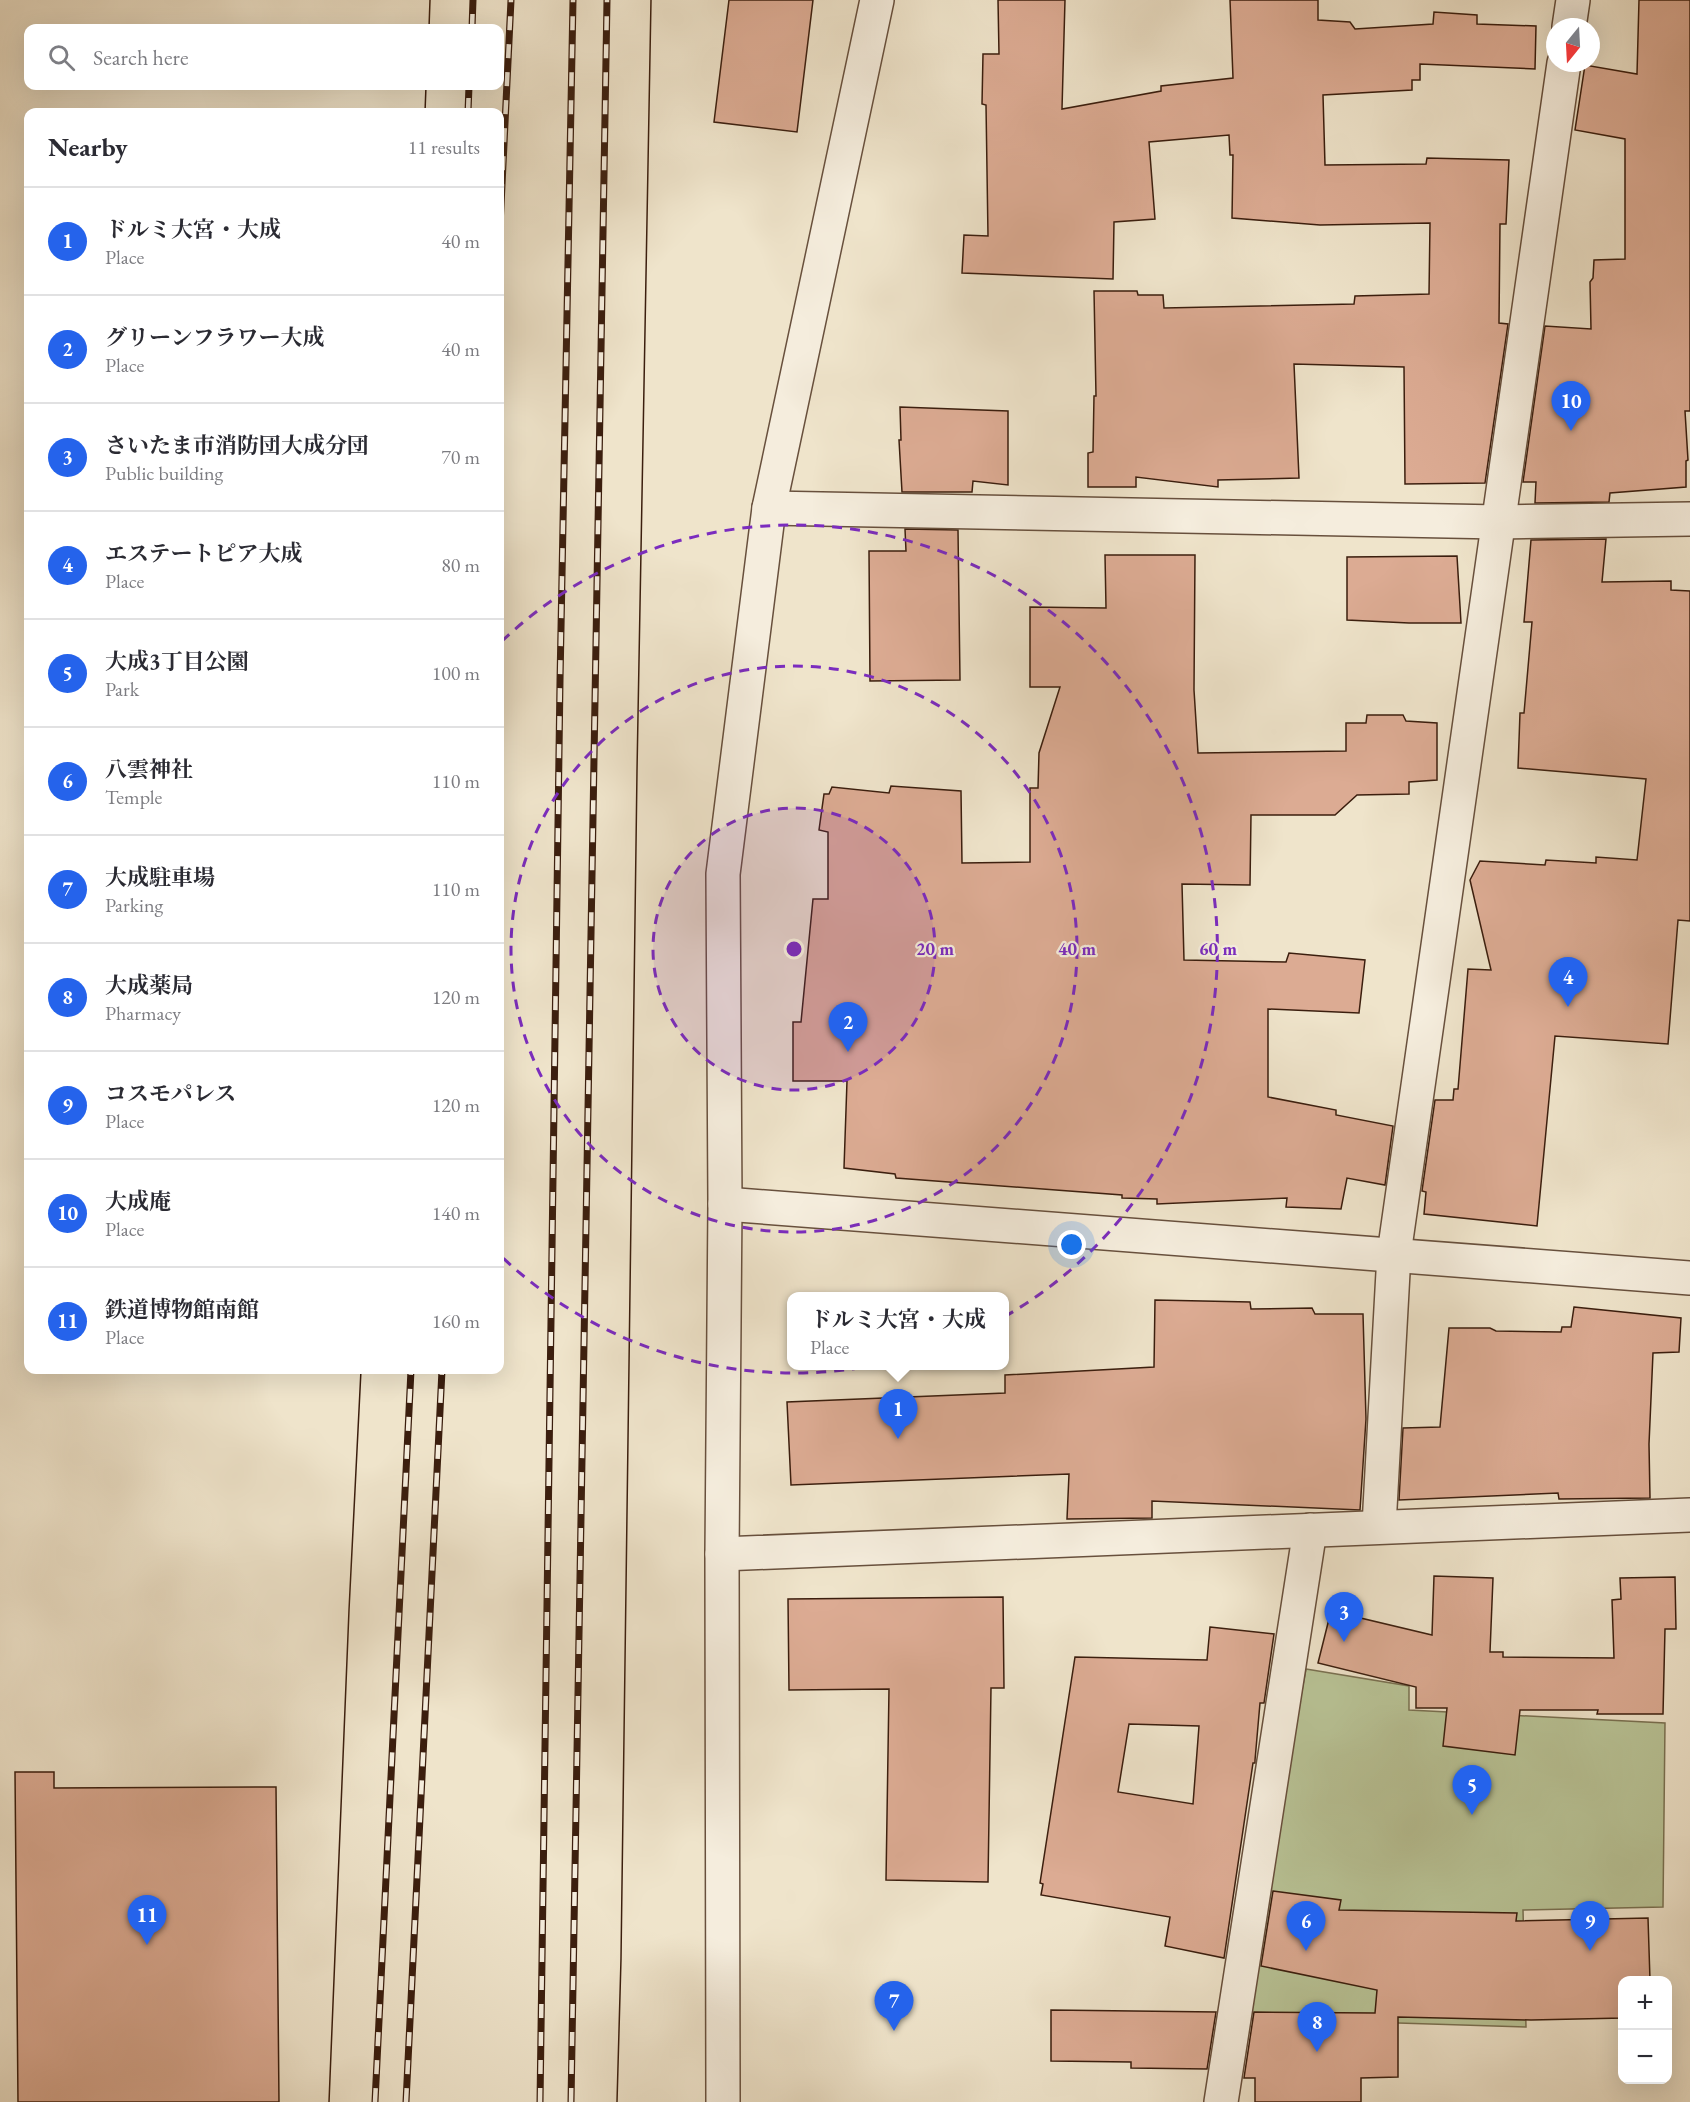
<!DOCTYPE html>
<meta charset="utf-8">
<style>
body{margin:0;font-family:"EB Garamond","Noto Serif JP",serif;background:#f7f7f7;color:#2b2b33}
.controls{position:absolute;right:18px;bottom:18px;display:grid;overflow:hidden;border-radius:12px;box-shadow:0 6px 24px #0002}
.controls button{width:54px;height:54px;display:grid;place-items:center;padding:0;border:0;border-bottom:2px solid #e1e1e2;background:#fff;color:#2b2b33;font:30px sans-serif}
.compass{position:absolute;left:1546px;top:18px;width:54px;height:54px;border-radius:50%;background:#fff;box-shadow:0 6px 24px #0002;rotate:198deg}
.you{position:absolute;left:1072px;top:1245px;width:21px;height:21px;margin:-15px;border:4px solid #fff;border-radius:50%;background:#1a73e8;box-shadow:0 0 0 9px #1a73e833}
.badge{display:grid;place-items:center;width:39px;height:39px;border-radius:50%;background:#2563eb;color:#fff;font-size:20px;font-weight:700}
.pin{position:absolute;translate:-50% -50px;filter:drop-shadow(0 2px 3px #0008)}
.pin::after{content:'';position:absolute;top:32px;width:21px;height:18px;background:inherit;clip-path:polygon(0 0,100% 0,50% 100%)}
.popup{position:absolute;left:787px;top:1292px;width:222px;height:78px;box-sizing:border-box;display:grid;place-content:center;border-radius:12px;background:#fff;filter:drop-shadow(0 2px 4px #0005);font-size:20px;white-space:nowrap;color:#7c7c81}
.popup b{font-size:22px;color:#2b2b33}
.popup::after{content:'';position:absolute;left:50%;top:100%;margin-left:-12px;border:12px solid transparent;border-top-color:#fff}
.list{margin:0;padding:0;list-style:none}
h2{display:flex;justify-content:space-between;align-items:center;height:78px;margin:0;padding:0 24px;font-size:26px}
h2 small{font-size:20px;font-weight:400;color:#7c7c81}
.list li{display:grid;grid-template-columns:39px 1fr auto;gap:18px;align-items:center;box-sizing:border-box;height:108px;padding:0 24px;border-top:2px solid #e1e1e2}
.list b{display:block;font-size:22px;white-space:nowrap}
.list p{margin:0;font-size:20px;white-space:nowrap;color:#7c7c81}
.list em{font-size:20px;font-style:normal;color:#7c7c81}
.icon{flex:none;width:33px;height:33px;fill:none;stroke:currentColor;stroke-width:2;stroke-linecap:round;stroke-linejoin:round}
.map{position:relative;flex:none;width:1690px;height:2102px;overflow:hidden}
.search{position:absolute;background:#fff;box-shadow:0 6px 24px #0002;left:24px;top:24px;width:480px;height:66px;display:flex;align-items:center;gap:15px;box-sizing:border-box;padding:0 21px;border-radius:12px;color:#7c7c81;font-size:22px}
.panel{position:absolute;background:#fff;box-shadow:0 6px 24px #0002;left:24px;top:108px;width:480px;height:1266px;border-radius:12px}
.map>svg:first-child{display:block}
.green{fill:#b9c497;stroke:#7a7152;stroke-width:1.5}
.building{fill:#dcab93;stroke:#3b1e0e;stroke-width:1.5;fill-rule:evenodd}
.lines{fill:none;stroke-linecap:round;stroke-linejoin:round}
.minor-casing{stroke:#68503d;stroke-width:36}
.tertiary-casing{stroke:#68503d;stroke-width:36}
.minor{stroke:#f5eddd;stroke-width:33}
.tertiary{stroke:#f5eddd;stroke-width:33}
.tram{stroke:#3b1e0e;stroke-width:1.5}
.rail-casing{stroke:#3b1e0e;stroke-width:7}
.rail{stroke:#f5eddd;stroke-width:4.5;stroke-dasharray:14;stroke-linecap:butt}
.ring{fill:none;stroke:#7b2cbf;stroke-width:3;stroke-dasharray:10 8}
.centre{fill:#7b2cbf;stroke:#f5eddd;stroke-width:3}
.ring-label{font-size:18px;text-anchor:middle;font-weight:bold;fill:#7b2cbf;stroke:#f5eddd;stroke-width:4.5;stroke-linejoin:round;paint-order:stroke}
</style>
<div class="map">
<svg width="1690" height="2102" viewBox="0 0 1690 2102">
<rect width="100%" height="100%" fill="#efe4cb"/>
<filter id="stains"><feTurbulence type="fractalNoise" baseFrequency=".00333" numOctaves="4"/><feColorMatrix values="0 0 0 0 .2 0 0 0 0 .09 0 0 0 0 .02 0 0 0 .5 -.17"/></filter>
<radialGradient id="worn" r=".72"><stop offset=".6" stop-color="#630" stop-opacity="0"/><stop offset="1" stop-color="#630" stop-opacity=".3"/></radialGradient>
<!-- green -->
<path class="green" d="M 1306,1669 L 1409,1686 L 1409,1710 L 1665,1723 L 1663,1907 L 1523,1910 L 1526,2027 L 1241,2018 Z"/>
<!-- building -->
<g class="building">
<path d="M 729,0 L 813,0 L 797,132 L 714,122 Z"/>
<path d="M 998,0 L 1065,0 L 1062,109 L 1161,91 L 1161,86 L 1233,78 L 1230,0 L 1318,0 L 1318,20 L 1350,22 L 1355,29 L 1433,24 L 1434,12 L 1477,15 L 1477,24 L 1536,26 L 1535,69 L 1420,64 L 1420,80 L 1412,80 L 1412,90 L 1323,95 L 1325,165 L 1426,164 L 1427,158 L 1509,160 L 1506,224 L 1500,224 L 1499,323 L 1508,324 L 1485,483 L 1405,484 L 1404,367 L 1294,364 L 1299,478 L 1218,480 L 1218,487 L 1136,477 L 1136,487 L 1088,487 L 1088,453 L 1093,452 L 1094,396 L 1096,396 L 1094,291 L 1137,291 L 1138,295 L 1163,295 L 1164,308 L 1354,304 L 1355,296 L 1429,294 L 1430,223 L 1320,225 L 1232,218 L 1233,155 L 1230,155 L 1229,135 L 1149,142 L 1155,219 L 1114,222 L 1113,279 L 962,273 L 964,235 L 988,236 L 986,105 L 982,104 L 983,54 L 999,54 Z"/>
<path d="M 1639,0 L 1690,0 L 1690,411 L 1685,411 L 1688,460 L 1686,461 L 1686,487 L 1610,493 L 1609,502 L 1535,503 L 1536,482 L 1523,482 L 1545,326 L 1591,329 L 1590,282 L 1593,278 L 1594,260 L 1625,259 L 1625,139 L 1575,130 L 1585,65 L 1637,74 Z"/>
<path d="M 900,407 L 1008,411 L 1008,485 L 973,481 L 972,492 L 902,492 L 899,440 L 901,440 Z"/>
<path d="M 905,529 L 958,530 L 960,680 L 870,681 L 869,551 L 906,551 Z"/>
<path d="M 1606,539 L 1602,582 L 1671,581 L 1671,590 L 1690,591 L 1690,921 L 1678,920 L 1668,1044 L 1555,1036 L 1537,1226 L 1424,1214 L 1426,1192 L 1422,1191 L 1435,1100 L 1453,1100 L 1454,1089 L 1458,1089 L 1468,969 L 1491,970 L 1470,880 L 1480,861 L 1545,865 L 1546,860 L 1596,863 L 1596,857 L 1637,860 L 1646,779 L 1518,768 L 1520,713 L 1524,713 L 1532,622 L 1524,622 L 1531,540 Z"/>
<path d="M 1105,555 L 1195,555 L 1194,690 L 1198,753 L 1346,751 L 1346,723 L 1366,723 L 1367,715 L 1403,715 L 1406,721 L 1437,723 L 1437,780 L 1409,782 L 1409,794 L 1357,795 L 1335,815 L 1251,815 L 1250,885 L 1182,884 L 1184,960 L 1286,962 L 1289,953 L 1365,960 L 1359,1013 L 1268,1009 L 1268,1097 L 1336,1110 L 1336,1115 L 1393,1126 L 1385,1185 L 1347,1178 L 1341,1209 L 1286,1207 L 1287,1198 L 1157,1204 L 1157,1199 L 1122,1198 L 1122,1195 L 896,1178 L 895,1174 L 844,1168 L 847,1081 L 793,1081 L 793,1022 L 801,1022 L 813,899 L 828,899 L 828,832 L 819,830 L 824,794 L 829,794 L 832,787 L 889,793 L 891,786 L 961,791 L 962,863 L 1030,862 L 1030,788 L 1038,788 L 1039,753 L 1060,687 L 1030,687 L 1030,607 L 1106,608 Z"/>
<path d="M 1457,556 L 1461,623 L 1409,623 L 1347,620 L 1347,557 Z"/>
<path d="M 1155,1300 L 1250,1302 L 1251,1309 L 1312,1308 L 1315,1314 L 1363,1314 L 1366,1419 L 1360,1510 L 1152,1501 L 1152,1518 L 1067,1519 L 1069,1474 L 791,1485 L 787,1402 L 1005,1393 L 1005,1375 L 1154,1367 Z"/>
<path d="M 1574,1307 L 1681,1318 L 1679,1352 L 1653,1353 L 1649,1444 L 1650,1498 L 1559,1499 L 1558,1493 L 1399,1500 L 1403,1428 L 1440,1427 L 1449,1328 L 1490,1328 L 1496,1331 L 1561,1332 L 1562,1327 L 1571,1327 Z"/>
<path d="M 1434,1576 L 1493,1578 L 1490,1652 L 1503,1652 L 1503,1657 L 1614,1658 L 1612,1600 L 1621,1599 L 1620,1578 L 1675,1577 L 1676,1629 L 1665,1629 L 1663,1714 L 1597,1714 L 1598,1710 L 1520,1710 L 1515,1755 L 1443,1746 L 1447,1708 L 1416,1708 L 1416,1687 L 1318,1663 L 1331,1611 L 1432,1635 Z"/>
<path d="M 1003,1597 L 1004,1688 L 991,1688 L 988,1882 L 886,1880 L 889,1689 L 789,1690 L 788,1599 Z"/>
<path d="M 1210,1627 L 1274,1634 L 1264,1703 L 1260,1703 L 1255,1760 L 1255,1763 L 1253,1763 L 1224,1958 L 1165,1946 L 1170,1917 L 1041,1895 L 1043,1884 L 1040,1883 L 1075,1657 L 1207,1660 ZM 1129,1724 L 1199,1726 L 1193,1804 L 1118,1792 Z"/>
<path d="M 15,1772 L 54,1772 L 54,1788 L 276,1787 L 279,2102 L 18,2102 Z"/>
<path d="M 1273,1891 L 1341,1900 L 1339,1910 L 1517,1913 L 1516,1921 L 1648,1918 L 1650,1980 L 1623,1980 L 1623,2018 L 1531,2020 L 1398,2017 L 1398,2077 L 1361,2078 L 1361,2102 L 1255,2102 L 1255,2078 L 1244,2078 L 1254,2012 L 1375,2013 L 1377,1990 L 1261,1966 Z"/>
<path d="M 1051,2010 L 1216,2012 L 1207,2069 L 1131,2068 L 1131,2062 L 1051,2061 Z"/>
</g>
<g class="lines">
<!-- minor casing -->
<g class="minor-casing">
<g id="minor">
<path d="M 1569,27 L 1573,0"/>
<path d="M 769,508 L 1499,522 L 1690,519"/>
<path d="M 725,1204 L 1690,1278"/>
<path d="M 1379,1526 L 1394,1254 L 1564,63"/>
<path d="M 722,1554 L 1690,1515"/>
<path d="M 1221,2102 L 1310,1530"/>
</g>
</g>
<!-- tertiary casing -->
<g class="tertiary-casing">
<path id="tertiary" d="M 723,2102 L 722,1554 L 725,1204 L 723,874 L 769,508 L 877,0"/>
</g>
<!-- minor -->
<use href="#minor" class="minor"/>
<!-- tertiary -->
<use href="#tertiary" class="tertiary"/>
<!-- tram -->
<g class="tram">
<path d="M 429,28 L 430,0"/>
<path d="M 425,112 L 426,86"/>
<path d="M 329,2102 L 349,1610 L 361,1370"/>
<path d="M 617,2102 L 621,1959 L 637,771 L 651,0"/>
</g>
<!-- rail casing -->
<g class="rail-casing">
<g id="rail">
<path d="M 472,28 L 473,0"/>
<path d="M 468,112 L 469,86"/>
<path d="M 500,226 L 511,0"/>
<path d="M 375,2102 L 411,1370"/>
<path d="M 406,2102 L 442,1370"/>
<path d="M 540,2102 L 560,681 L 573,0"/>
<path d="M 571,2102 L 607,0"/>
</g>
</g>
<!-- rail -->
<use href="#rail" class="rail"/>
</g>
<!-- distance rings -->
<circle cx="794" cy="949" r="141" fill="#7b2cbf" fill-opacity=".12"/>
<g class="ring">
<circle cx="794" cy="949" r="141"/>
<circle cx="794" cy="949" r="283"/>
<path d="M502 641A424 424 0 1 1 502 1257"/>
</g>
<circle cx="794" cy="949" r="9" class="centre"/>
<g class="ring-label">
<text x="935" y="955">20 m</text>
<text x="1077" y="955">40 m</text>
<text x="1218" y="955">60 m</text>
</g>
<rect width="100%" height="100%" filter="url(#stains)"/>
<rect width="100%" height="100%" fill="url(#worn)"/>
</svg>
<div class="controls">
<button>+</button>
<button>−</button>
</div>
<svg class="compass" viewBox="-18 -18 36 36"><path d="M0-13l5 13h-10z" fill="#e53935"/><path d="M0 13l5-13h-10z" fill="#7c7c81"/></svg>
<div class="you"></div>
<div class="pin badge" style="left:898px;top:1439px">1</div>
<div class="popup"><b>ドルミ大宮・大成</b>Place</div>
<div class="pin badge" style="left:848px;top:1052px">2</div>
<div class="pin badge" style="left:1344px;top:1642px">3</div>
<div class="pin badge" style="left:1568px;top:1007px">4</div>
<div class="pin badge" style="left:1472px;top:1815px">5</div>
<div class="pin badge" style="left:1306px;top:1951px">6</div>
<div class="pin badge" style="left:894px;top:2031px">7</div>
<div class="pin badge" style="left:1317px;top:2052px">8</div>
<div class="pin badge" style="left:1590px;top:1951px">9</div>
<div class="pin badge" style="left:1571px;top:431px">10</div>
<div class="pin badge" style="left:147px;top:1945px">11</div>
<div class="search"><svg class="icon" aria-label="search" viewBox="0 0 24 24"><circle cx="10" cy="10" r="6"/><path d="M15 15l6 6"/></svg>Search here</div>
<section class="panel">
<h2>Nearby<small>11 results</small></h2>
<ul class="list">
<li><span class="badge">1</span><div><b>ドルミ大宮・大成</b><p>Place</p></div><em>40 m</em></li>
<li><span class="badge">2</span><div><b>グリーンフラワー大成</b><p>Place</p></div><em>40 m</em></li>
<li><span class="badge">3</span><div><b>さいたま市消防団大成分団</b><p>Public building</p></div><em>70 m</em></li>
<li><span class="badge">4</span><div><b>エステートピア大成</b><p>Place</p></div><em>80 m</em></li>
<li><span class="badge">5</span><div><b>大成3丁目公園</b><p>Park</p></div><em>100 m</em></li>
<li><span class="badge">6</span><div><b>八雲神社</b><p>Temple</p></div><em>110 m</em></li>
<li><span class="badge">7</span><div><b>大成駐車場</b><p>Parking</p></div><em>110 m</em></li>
<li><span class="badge">8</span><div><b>大成薬局</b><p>Pharmacy</p></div><em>120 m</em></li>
<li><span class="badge">9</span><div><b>コスモパレス</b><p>Place</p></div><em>120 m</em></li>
<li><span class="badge">10</span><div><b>大成庵</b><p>Place</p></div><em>140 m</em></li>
<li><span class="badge">11</span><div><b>鉄道博物館南館</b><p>Place</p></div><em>160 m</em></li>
</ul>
</section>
</div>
